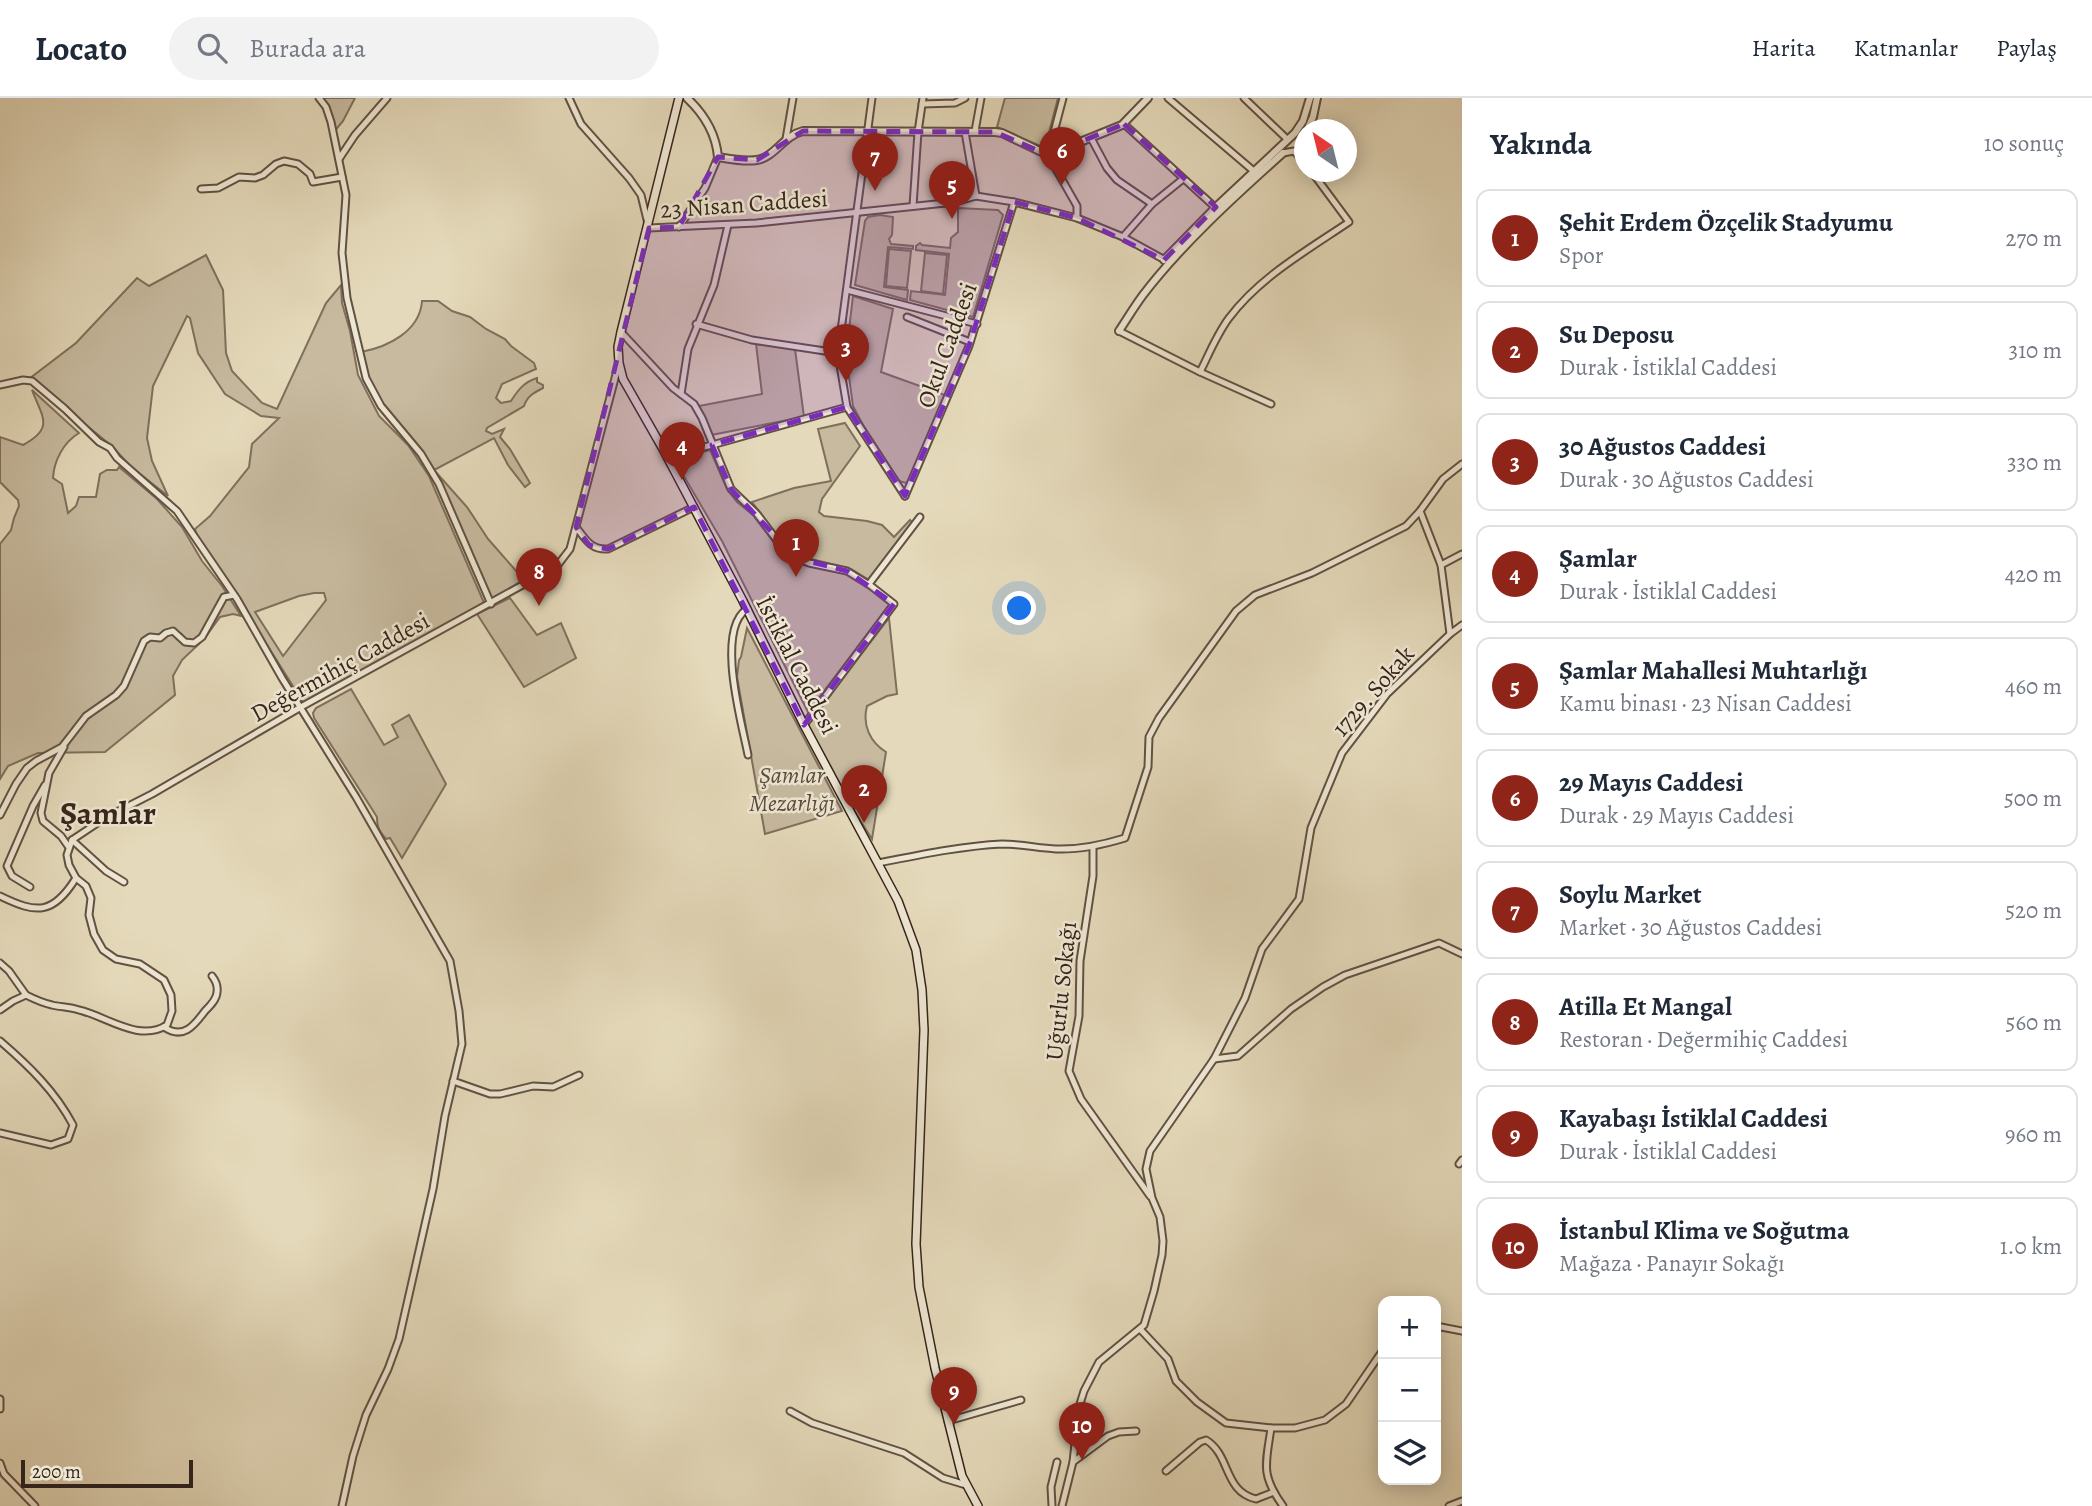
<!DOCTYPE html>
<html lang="tr">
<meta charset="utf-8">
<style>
body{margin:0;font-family:Alegreya,serif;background:#f2f2f3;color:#1f2937}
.controls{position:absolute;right:21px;bottom:21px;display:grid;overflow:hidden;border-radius:14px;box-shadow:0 4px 18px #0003}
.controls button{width:63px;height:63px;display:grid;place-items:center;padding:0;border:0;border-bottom:2px solid #e0e1e3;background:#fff;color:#1f2937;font:35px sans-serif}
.compass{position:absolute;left:1294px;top:21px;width:63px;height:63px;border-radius:50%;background:#fff;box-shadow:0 4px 18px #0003;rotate:325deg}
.scale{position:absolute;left:21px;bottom:18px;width:172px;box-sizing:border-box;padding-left:7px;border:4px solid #37241a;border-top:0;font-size:19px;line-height:24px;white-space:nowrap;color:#37241a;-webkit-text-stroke:5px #ede6d2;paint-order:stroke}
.you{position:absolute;left:1020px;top:511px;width:24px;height:24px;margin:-18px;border:5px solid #fff;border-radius:50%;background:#1a73e8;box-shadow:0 0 0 10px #1a73e833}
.badge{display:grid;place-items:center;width:46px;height:46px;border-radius:50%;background:#8f2418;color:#fff;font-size:23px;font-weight:700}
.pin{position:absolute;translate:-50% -58px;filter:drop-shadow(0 2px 4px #0008)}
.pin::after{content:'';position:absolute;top:37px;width:24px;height:21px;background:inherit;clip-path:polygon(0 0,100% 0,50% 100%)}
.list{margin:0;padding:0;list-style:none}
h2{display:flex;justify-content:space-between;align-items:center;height:91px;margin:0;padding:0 28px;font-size:30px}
h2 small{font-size:23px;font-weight:400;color:#747a83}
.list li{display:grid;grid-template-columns:46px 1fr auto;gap:21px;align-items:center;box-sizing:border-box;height:98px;margin:0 14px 14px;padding:0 14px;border:2px solid #e0e1e3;border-radius:14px}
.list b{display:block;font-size:26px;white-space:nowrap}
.list p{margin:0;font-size:23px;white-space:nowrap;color:#747a83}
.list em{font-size:23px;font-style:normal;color:#747a83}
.icon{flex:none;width:38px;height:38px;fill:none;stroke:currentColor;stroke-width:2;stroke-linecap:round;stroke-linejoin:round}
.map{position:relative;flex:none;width:1462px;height:1408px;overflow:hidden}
header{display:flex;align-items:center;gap:42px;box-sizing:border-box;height:98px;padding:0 35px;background:#fff;border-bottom:2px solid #e0e1e3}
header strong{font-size:33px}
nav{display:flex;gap:38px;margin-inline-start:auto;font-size:24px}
.search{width:490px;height:63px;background:#f2f2f3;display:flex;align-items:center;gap:18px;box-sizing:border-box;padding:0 24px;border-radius:38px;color:#747a83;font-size:26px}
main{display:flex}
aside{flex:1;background:#fff}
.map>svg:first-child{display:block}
.green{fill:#c7ba9f;stroke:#7f6f5c;stroke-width:2;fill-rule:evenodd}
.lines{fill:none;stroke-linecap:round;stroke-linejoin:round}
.minor-casing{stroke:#625142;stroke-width:9}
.tertiary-casing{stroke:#625142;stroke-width:10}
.secondary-casing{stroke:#37241a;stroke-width:10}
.minor{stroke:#ede6d2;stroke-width:5}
.tertiary{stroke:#ede6d2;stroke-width:6}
.secondary{stroke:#ede6d2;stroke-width:7}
.marked{fill:#7b2cbf;fill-opacity:0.2;stroke:#7b2cbf;stroke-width:5;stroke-dasharray:14 9;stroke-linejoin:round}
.labels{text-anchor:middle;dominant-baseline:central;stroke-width:5;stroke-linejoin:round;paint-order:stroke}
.street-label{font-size:24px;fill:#37241a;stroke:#ede6d2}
.park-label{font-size:24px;font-style:italic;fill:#5b4a3b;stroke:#ede6d2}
.district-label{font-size:32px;font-weight:bold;fill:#37241a;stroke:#ede6d2}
</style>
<header>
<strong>Locato</strong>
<div class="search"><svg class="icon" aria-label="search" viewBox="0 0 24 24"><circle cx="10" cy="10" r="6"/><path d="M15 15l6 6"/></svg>Burada ara</div>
<nav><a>Harita</a><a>Katmanlar</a><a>Paylaş</a></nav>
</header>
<main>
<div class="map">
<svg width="1462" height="1408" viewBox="0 0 1462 1408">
<rect width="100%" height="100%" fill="#e4d9ba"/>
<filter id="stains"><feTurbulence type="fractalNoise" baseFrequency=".00286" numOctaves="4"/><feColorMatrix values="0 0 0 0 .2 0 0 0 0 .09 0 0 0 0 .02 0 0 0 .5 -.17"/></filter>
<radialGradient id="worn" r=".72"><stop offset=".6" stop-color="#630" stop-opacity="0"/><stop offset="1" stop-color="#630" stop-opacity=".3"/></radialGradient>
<!-- green -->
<g class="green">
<path d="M 323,0 L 355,0 L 343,23 L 334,34 C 334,21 331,11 323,0 Z"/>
<path d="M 1005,0 L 1058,0 L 1045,50 L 997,29 Z"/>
<path d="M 958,110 L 998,112 L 1003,117 L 973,219 L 910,202 L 911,193 L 945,197 L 949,156 L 916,152 L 916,148 L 920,145 L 922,147 L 950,150 L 951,140 L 958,134 Z"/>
<path d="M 880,117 L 893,119 L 892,137 L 889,141 L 891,146 L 913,148 L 913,151 L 888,149 L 884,189 L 908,192 L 907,202 L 855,187 L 865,123 L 868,119 Z"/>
<path d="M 889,151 L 911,153 L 907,190 L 886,188 Z"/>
<path d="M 925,155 L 947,157 L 943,196 L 921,193 Z"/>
<path d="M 206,157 L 223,192 L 226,255 L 232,273 L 262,305 L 277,311 L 326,205 L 341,187 L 342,205 L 350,233 L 358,277 L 379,318 L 408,347 L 429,378 L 485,507 L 309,605 L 303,604 L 216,466 L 198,442 L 195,431 L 210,418 L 249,369 L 252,346 L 279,320 L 261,318 L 225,296 L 198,255 L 190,220 L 187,218 L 153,288 L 147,340 L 152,363 L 168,398 L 130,368 L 113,349 L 49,297 L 34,287 L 25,284 L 76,245 L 137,180 L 149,188 ZM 314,495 L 324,495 L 326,502 L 283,558 L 255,514 L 299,498 Z"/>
<path d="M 853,198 L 893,211 L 881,274 L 945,297 L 912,380 L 906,385 L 899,383 L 863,327 L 853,308 L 846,257 Z"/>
<path d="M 422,203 L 438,203 L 452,213 L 470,219 L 486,231 L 505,241 L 511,248 L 534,265 L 536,271 L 502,286 L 496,300 L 501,305 L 511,303 C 518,292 524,284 537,280 L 537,284 L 543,287 L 543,290 C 535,294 527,298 524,308 L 487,330 L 486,333 L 492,336 L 504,331 L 500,339 L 510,351 L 530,385 L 525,389 L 508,367 L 494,340 L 434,372 L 467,409 L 488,441 L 525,483 L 492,501 L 469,455 L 440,388 L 407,340 L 384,316 L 370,293 L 361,254 C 388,249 420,233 422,203 Z"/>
<path d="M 756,246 L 795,251 L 804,319 L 711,337 L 699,308 L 762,296 Z"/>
<path d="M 32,292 L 79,335 C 64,344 54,362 53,380 L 62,386 L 68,415 L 76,408 L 79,399 L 96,399 L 100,376 L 107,372 L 117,372 L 119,369 L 157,401 L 182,429 L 202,463 L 222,488 L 241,518 L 233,516 L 220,519 L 204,541 L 182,562 L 173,578 L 175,597 L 105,654 L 38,655 L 8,668 L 0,681 L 0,446 L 11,432 L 14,420 L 19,408 L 18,402 L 0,384 L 0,339 L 23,347 C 55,330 42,319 32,292 Z"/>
<path d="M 845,325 L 860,348 L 822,401 L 819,414 L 824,418 L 867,423 L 882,427 L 894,439 L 910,422 L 916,428 L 874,485 L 851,471 L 807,460 L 787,450 L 752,404 L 794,390 L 831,383 L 818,331 Z"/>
<path d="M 710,352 L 727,391 L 737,404 L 753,417 L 781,454 L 804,466 L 844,475 L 873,492 L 890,506 L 808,614 L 722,443 L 682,375 C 679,357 696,356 710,352 Z"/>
<path d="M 510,500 L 537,537 L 561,525 L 576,560 L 524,589 L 477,516 Z"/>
<path d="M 889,520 L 897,596 L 887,598 L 867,608 C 862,627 870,644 886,654 L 872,741 L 846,700 L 807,627 Z"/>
<path d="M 747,530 L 842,713 L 765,736 L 737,579 L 739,562 L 741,559 Z"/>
<path d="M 351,591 L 384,647 L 398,639 L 392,627 L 409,617 L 446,686 L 402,760 L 390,740 L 386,741 C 379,733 377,729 377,719 L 314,620 L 313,615 L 316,610 Z"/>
</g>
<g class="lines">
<!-- minor casing -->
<g class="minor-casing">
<g id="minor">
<path d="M 319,0 L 326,9 L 331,24 L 346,97 L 342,155 L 347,200 L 366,280 L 381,308 L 421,356 L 439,386 L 491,506"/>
<path d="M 569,0 L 581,26 L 629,80 L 641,97 L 649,130 L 756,125 L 955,104 L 976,98 L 1014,104 L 1077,120 L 1123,139 L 1165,162"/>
<path d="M 1063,0 L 1048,57 L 1077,108 L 1077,120"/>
<path d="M 1168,0 L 1256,75"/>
<path d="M 1244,0 L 1288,42"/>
<path d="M 922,6 L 955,5 L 965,0"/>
<path d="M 1124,26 L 1218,112"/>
<path d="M 975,33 L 981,0"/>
<path d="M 965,34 L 976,98"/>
<path d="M 1091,40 L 1107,70 L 1117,82 L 1152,106"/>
<path d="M 786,41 L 793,0"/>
<path d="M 1283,55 L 1294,53 L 1304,64"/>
<path d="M 339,61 L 355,37 L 387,0"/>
<path d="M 201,91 L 218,90 L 239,79 L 255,80 L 263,77 L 276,66 L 284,63 L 298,66 L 310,76 L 313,84 L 342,79"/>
<path d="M 913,108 L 918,34 L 923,0"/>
<path d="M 679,129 L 705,90 L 718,59"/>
<path d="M 1123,139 L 1152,106 L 1183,81"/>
<path d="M 847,192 L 977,226"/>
<path d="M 907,219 L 970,244"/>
<path d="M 696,226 L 752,242 L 838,255"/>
<path d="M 1119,233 L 1200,274 L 1271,306"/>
<path d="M 621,234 L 673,290 L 694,306 L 702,320 L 731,391 L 757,416 L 779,445 L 796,460 L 809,465 L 847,473 L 871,488 L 894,506 L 804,627"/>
<path d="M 1200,274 C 1209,256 1217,236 1229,220 C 1260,179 1306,153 1349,124 L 1312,74"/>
<path d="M 0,287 L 23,282 L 32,283 L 65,311 L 99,344 L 110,350 L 117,360 L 177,413 L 237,501 L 282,580 L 356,699 L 450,863 L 459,913 L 462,946 L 445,1018 L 433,1091 L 399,1241 L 388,1271 L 366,1317 L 353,1358 L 342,1408"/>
<path d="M 681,296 L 688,251 L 714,187 L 728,127"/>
<path d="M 847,309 L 905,398"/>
<path d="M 667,358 L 712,347 L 847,309 L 838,255 L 872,0"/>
<path d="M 905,398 L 969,248 L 1014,104"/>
<path d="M 1420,413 L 1441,467 L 1450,536"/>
<path d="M 576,429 C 586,442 591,452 608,451 L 694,409"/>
<path d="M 1441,467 L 1462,456"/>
<path d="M 869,486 L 920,419"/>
<path d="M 747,511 C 715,532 742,626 748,657"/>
<path d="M 64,649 L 49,675 L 41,715 L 43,723 L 61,738 L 68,748"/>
<path d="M 0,717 L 16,686 L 27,670 L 36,663 L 62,649 L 86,618 L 116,597 L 124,588 L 144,543 L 150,539 L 160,540 L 166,535 L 173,533 L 185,544 L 194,545 L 202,539 L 224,499 L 234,497"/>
<path d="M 72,742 L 106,773 L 124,784"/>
<path d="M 1093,749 L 1093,778 L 1080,863 L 1079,918 L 1069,973 L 1081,1001 L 1150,1098"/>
<path d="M 878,765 C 919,757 961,748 1002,746 C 1020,746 1038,750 1056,751 C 1080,752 1102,747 1125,740 L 1148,669 L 1149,639 L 1159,620 L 1236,513 L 1255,497 L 1312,475 L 1406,428 L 1420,413 L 1443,381 L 1462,366"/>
<path d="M 30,789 L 12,778 L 7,768 L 33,708 L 45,687"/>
<path d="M 0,798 C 37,816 53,817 76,780"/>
<path d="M 0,865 L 9,873 L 26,897"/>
<path d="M 0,912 L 13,903 L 26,897 C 34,901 43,905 52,907 C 60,909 70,909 79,912 C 106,918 139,945 167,927 L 172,913 L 171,897 L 164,882 L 140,866 L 116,861 L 103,852 L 94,836 L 89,817 L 91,800 L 86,788 L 76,780 L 69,767 L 67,757 L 72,742 L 105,720 L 152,696 L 301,609 L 557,468 L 570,451 L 619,265"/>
<path d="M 164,929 C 183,942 194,928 205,913 C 210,908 217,901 217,894 C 218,888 216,883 212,878"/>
<path d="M 0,943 C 29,968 55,993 73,1027 L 68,1041 L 51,1047 L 0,1035"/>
<path d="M 1214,961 L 1238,958 L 1291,911 L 1323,889 L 1345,877 L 1439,845 L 1462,856"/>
<path d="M 453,983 L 490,996 L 500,996 L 533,988 L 553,989 L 579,977"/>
<path d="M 1459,1066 L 1462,1062"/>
<path d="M 1436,1228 L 1462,1233"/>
<path d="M 1140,1231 L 1168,1261 L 1176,1283 L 1197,1304 L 1226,1325 L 1271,1330 L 1295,1330 L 1325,1322 L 1346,1306 L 1383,1252"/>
<path d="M 0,1301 L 0,1311"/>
<path d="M 790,1313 L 812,1325 L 904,1355 L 943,1380 L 966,1387"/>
<path d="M 948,1323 L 1021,1302"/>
<path d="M 1271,1330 C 1266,1366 1260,1376 1283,1408"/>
<path d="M 1073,1364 L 1108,1338 L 1119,1334 L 1136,1333"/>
<path d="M 0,1365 L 4,1376 L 35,1408"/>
<path d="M 1166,1373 L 1200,1344 L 1206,1342 C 1231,1357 1223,1393 1256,1401 L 1274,1394"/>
<path d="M 1052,1408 L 1051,1389 L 1057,1364"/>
<path d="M 1062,1408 L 1073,1364 L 1079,1309 L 1084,1293 L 1099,1264 L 1144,1227 L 1154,1193 L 1162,1157 L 1163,1143 L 1160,1119 L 1152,1100 L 1146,1071 L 1150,1053 L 1214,961 L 1245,900 L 1262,851 L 1299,801 L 1311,730 L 1342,655 L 1387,596 L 1450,536 L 1462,527"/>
<path d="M 1449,1408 L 1462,1403"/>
</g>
</g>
<!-- tertiary casing -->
<g class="tertiary-casing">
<g id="tertiary">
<path d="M 687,0 C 704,16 716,36 718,59 C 730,61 744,64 757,62 C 775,59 783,38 803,33 L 995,34 L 1002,35 L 1048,57 L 1122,27 L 1148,0"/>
<path d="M 1307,32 L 1313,19 L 1317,0"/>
<path d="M 1301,40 L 1304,36"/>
<path d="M 1164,162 L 1216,109 L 1295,35 L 1303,23 L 1310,0"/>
<path d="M 1119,233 C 1127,221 1134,209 1143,197 C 1181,147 1236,97 1283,55"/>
</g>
</g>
<!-- secondary casing -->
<g class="secondary-casing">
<path id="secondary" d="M 679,0 L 621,234 L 618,249 L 619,265 L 623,281 L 663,351 L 743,503 L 804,627 L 898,803 L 916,852 L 922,892 L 924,932 L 916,1146 L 919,1189 L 935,1270 L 962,1378 L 978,1408"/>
</g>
<!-- minor -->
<use href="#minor" class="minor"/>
<!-- tertiary -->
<use href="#tertiary" class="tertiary"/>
<!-- secondary -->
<use href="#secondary" class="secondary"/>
</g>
<!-- marked area -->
<path class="marked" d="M 1124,26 L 1216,109 L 1164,162 L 1077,120 L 1014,104 L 969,248 L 905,398 L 847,309 L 712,347 L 731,391 L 796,460 L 847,473 L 894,506 L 804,627 L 694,409 L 608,451 L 589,447 L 576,429 L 649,130 L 679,129 L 718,59 L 757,62 L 803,33 L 995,34 L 1048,57 Z"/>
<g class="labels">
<!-- street labels -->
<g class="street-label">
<text transform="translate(744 106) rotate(-4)">23 Nisan Caddesi</text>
<text transform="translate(947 247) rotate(-70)">Okul Caddesi</text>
<text transform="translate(797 567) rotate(63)">İstiklal Caddesi</text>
<text transform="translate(340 569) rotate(-29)">Değermihiç Caddesi</text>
<text transform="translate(1373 593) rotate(-49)">1729. Sokak</text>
<text transform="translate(1061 893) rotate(-84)">Uğurlu Sokağı</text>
</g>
<!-- park labels -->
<g class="park-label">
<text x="792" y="677">Şamlar<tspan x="792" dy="28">Mezarlığı</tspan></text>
</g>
<!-- district labels -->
<g class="district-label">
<text x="108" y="715">Şamlar</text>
</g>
</g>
<rect width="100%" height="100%" filter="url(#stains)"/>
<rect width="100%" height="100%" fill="url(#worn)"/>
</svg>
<div class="controls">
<button>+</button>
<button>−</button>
<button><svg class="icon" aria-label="layers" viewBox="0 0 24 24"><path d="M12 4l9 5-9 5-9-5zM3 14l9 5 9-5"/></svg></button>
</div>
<svg class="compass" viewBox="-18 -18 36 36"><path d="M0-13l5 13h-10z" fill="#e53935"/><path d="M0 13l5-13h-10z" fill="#747a83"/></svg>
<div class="scale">200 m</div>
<div class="you"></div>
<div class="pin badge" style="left:796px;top:479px">1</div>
<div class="pin badge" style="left:864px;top:725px">2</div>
<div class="pin badge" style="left:846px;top:284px">3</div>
<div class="pin badge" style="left:682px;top:382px">4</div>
<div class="pin badge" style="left:952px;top:121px">5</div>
<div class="pin badge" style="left:1062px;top:87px">6</div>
<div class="pin badge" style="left:875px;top:93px">7</div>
<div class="pin badge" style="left:539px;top:508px">8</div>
<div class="pin badge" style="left:954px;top:1327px">9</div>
<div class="pin badge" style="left:1082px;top:1362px">10</div>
</div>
<aside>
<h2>Yakında<small>10 sonuç</small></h2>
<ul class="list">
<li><span class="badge">1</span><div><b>Şehit Erdem Özçelik Stadyumu</b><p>Spor</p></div><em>270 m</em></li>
<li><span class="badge">2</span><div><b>Su Deposu</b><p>Durak · İstiklal Caddesi</p></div><em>310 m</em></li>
<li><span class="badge">3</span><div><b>30 Ağustos Caddesi</b><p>Durak · 30 Ağustos Caddesi</p></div><em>330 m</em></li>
<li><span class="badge">4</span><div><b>Şamlar</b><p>Durak · İstiklal Caddesi</p></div><em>420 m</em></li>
<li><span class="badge">5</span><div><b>Şamlar Mahallesi Muhtarlığı</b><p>Kamu binası · 23 Nisan Caddesi</p></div><em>460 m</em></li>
<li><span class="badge">6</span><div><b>29 Mayıs Caddesi</b><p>Durak · 29 Mayıs Caddesi</p></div><em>500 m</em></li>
<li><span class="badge">7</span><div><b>Soylu Market</b><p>Market · 30 Ağustos Caddesi</p></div><em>520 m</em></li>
<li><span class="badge">8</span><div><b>Atilla Et Mangal</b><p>Restoran · Değermihiç Caddesi</p></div><em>560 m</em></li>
<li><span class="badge">9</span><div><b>Kayabaşı İstiklal Caddesi</b><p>Durak · İstiklal Caddesi</p></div><em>960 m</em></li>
<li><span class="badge">10</span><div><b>İstanbul Klima ve Soğutma</b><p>Mağaza · Panayır Sokağı</p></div><em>1.0 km</em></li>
</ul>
</aside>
</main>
